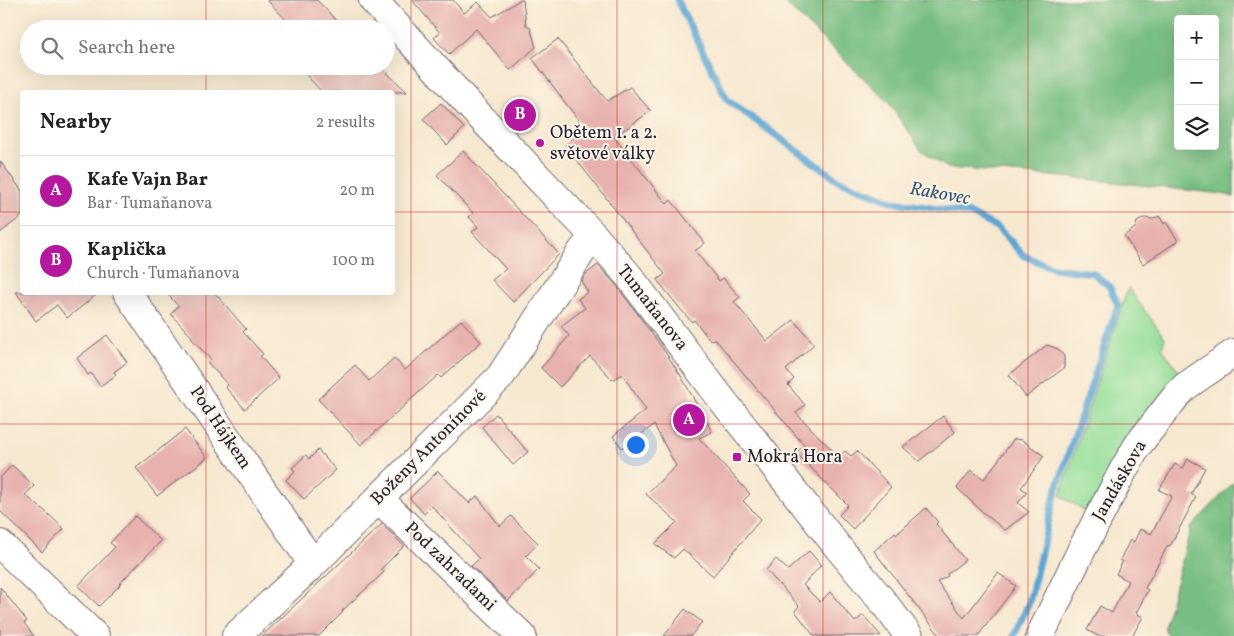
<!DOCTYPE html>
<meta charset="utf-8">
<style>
body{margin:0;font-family:Vollkorn,serif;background:#f2f2f2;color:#222}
.controls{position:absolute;right:15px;top:15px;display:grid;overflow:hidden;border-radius:5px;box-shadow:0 5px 20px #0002}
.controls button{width:45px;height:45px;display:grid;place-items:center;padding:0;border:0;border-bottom:1px solid #e0e0e0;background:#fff;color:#222;font:25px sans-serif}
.you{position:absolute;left:635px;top:444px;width:18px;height:18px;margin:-12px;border:4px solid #fff;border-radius:50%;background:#1a73e8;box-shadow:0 0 0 8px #1a73e833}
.badge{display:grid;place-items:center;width:32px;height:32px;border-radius:50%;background:#b5179e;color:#fff;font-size:16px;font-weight:700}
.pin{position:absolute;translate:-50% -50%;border:2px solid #fff;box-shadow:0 1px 5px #0006}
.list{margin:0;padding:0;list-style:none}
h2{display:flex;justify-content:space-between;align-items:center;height:65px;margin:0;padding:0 20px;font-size:21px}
h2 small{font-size:16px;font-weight:400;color:#767676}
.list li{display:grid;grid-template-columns:32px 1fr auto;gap:15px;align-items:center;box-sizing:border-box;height:70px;padding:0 20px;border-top:1px solid #e0e0e0}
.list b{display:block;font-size:19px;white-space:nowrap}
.list p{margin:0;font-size:16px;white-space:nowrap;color:#767676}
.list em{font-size:16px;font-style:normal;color:#767676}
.icon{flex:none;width:28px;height:28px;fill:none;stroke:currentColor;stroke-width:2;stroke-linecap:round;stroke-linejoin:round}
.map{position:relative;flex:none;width:1234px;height:636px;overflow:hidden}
.search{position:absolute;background:#fff;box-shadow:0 5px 20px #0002;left:20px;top:20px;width:375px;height:55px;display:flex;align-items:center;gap:12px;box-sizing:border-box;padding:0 18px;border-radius:28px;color:#767676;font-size:19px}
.panel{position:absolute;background:#fff;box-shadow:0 5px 20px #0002;left:20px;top:90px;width:375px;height:205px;border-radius:5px}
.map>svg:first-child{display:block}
.green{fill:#95df9a;stroke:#5c806a}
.forest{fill:#78be82;stroke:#4d705e;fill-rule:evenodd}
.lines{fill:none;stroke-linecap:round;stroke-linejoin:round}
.stream{stroke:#5ba5d3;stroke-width:7}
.building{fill:#e7b1af}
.minor-casing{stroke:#6d676f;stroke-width:30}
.minor{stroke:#fff;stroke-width:28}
.grid{fill:none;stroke:#d62828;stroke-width:1;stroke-opacity:0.55}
.poi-dot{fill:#b5179e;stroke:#fcf5e5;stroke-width:2}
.labels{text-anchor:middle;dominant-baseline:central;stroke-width:4;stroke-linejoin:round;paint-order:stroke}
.poi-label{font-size:18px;fill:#22223b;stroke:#fcf5e5;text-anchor:start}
.street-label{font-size:18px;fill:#22223b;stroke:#fcf5e5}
.water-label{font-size:19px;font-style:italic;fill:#395678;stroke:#fcf5e5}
</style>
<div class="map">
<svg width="1234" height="636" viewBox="0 0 1234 636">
<rect width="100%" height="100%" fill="#fcf5e5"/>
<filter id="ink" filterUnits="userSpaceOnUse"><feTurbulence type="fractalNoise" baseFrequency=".02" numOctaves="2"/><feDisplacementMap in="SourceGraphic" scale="10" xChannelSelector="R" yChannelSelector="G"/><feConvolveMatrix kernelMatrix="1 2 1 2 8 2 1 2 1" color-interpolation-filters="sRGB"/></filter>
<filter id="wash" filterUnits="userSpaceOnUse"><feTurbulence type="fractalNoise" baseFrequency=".0096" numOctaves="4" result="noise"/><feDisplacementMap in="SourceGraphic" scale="20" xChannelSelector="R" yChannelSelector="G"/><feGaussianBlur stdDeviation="1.12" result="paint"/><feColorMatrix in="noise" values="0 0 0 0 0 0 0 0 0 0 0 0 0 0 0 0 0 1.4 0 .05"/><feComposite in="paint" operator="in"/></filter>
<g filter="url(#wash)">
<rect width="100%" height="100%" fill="#f7e8d0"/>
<!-- green -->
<path class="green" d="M 1128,288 L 1165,338 L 1162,348 L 1180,373 L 1091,514 L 1060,496 Z"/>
<!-- forest -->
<g class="forest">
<path d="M 782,0 L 1234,0 L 1234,197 L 1222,194 L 1076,178 L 948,168 L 921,150 L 888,102 ZM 1178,19 L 1215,19 L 1215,146 L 1178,146 Z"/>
<path d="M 1234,482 L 1234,636 L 1168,636 L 1164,627 L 1191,527 Z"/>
</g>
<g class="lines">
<!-- stream -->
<path class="stream" d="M 677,0 L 727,100 L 838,180 L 893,202 L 971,214 L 998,228 L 1024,256 L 1053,268 L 1093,273 L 1109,286 L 1118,305 L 1055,494 L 1029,603 L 1014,636"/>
</g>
<g id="blocks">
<!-- building -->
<g class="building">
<path d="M 267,0 L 317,0 L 344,29 L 295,29 Z"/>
<path d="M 412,0 L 453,0 L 464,13 L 478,2 L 492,17 L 520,0 L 523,0 L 526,25 L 530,27 L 536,47 L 510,70 L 476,29 L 449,54 L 434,38 L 440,33 Z"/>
<path d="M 558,39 L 607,101 L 630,87 L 651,111 L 614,137 L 667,204 L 671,200 L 705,243 L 695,251 L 719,281 L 723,278 L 740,297 L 734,302 L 767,341 L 794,320 L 814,344 L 786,370 L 794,379 L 788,385 L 805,405 L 796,413 L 839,457 L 845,451 L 851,456 L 857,451 L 891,487 L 853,529 L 839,515 L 848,505 L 796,453 L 804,445 L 715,339 L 710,340 L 694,320 L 692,322 L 682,311 L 657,280 L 665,274 L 565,145 L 585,129 L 532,58 Z"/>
<path d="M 298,66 L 380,66 L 407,92 L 322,92 Z"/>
<path d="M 441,103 L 464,128 L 447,145 L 423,119 Z"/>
<path d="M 463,151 L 559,254 L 513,302 L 492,280 L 506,269 L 472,232 L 478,227 L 469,217 L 473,213 L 437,175 Z"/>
<path d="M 0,161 L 22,191 L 22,216 L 0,233 Z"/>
<path d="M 1159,216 L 1164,224 L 1166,222 L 1178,241 L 1143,264 L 1124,236 L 1135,228 L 1137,222 L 1144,218 L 1153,219 Z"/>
<path d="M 598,265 L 615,284 L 634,309 L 663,349 L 681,376 L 712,432 L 699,438 L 750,494 L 743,501 L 761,519 L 713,576 L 683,549 L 674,558 L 655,544 L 677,522 L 646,494 L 676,466 L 654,425 L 622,448 L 613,436 L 646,410 L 622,374 L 613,380 L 590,356 L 560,387 L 541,368 L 569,336 L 561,326 L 585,308 L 578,299 L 588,292 L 581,281 L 586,274 Z"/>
<path d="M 16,292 L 100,292 L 67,318 L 57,305 L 36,321 Z"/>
<path d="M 166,292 L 214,292 L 246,329 L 243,332 L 263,354 L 260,356 L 279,378 L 245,409 L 225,387 L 228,385 L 208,363 L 211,360 L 191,338 L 192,337 L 171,314 L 178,306 Z"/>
<path d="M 461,320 L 481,342 L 441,378 L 438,375 L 361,445 L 318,399 L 355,365 L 369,381 L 394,358 L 405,370 Z"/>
<path d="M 107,335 L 127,362 L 114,372 L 116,375 L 100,386 L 91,373 L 88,375 L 77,358 Z"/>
<path d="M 1047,345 L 1058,349 L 1064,356 L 1064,368 L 1026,397 L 1009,375 Z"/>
<path d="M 496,414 L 528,452 L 513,465 L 482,427 Z"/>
<path d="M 943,416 L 955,432 L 919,461 L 903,447 Z"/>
<path d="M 185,429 L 207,458 L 157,496 L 136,468 Z"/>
<path d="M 1014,439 L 1022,440 L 1044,456 L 1021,488 L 1027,492 L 1018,503 L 1029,512 L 1005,530 L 986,515 L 957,488 L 971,470 L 984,479 Z"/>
<path d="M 318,450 L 336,470 L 304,499 L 286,480 L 295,471 L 292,468 L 306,455 L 309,459 Z"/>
<path d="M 1188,459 L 1205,468 L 1191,494 L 1196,497 L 1170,546 L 1168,545 L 1145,588 L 1148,590 L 1136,613 L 1143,617 L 1132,636 L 1098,636 L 1087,630 L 1100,606 L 1112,613 L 1128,581 L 1116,574 L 1123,561 L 1120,560 L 1130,540 L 1134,542 L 1140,529 L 1151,534 L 1172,496 L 1159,490 L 1175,464 L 1183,468 Z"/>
<path d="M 12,465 L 34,486 L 25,495 L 46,512 L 64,529 L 42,552 L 0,511 L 0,478 Z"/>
<path d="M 438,471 L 469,503 L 477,496 L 500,526 L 511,516 L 538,543 L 526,556 L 539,569 L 508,601 L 471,566 L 479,559 L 432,506 L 424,514 L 410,498 Z"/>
<path d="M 926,508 L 938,522 L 936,524 L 965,560 L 947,574 L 948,576 L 937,582 L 964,618 L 998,573 L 1016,586 L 978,636 L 940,636 L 874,551 L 895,532 L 897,534 Z"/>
<path d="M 135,516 L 161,541 L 119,584 L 120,585 L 99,606 L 78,586 L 115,547 L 110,543 Z"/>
<path d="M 382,524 L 404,546 L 381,569 L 384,572 L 342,611 L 343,612 L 319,636 L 262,636 Z"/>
<path d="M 809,551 L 821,565 L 803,585 L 820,602 L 830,592 L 855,622 L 863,615 L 881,636 L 814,636 L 795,611 L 799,606 L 766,570 L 776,559 L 788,570 Z"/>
<path d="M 0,587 L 27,621 L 24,623 L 34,636 L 0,636 Z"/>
<path d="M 685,609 L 702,622 L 691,636 L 664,636 Z"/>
</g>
</g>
</g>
<g filter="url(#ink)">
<use href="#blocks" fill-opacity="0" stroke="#6d676f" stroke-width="1"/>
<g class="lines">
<!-- minor casing -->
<g class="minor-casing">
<g id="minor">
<path d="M 373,0 L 471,107 L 594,236 L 628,275 L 720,397 L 837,546 L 884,603 L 909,636"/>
<path d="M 127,292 L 313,564"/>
<path d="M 379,499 L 522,636"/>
<path d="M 0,544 L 95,636"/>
<path d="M 236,636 L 313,564 L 500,377 L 582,251 L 594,236"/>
<path d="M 1040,636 L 1081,551 L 1124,469 L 1138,445 L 1177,395 L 1186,386 L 1234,353"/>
</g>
</g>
<!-- minor -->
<use href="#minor" class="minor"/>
</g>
</g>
<!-- grid -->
<path class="grid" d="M 206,0 L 206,29M 411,0 L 411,636M 617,0 L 617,636M 823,0 L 823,636M 1028,0 L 1028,636M 206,66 L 206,92M 0,212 L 22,212M 392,212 L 1234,212M 206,292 L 206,636M 0,424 L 1234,424"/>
<!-- markers -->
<g class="poi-dot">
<circle cx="540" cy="143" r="5"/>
<rect x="732" y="452" width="10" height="10" rx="2.5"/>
</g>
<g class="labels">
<!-- poi labels -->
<g class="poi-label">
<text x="550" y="133">Obětem 1. a 2.<tspan x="550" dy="21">světové války</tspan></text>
<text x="747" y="457">Mokrá Hora</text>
</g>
<!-- street labels -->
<g class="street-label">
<text transform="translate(652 308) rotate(52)">Tumaňanova</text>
<text transform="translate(220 428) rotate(56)">Pod Hájkem</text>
<text transform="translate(429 448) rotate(-45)">Boženy Antonínové</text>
<text transform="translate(1120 481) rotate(-60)">Jandáskova</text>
<text transform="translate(450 567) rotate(44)">Pod zahradami</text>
</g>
<!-- water labels -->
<g class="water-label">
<text transform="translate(940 194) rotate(10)">Rakovec</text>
</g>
</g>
</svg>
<div class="controls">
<button>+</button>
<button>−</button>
<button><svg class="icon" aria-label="layers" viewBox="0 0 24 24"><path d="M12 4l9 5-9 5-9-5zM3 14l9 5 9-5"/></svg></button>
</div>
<div class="you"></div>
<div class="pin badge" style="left:689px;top:420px">A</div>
<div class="pin badge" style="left:520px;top:115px">B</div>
<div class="search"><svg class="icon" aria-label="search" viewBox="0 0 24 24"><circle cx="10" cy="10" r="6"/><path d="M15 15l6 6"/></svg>Search here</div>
<section class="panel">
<h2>Nearby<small>2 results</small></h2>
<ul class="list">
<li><span class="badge">A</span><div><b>Kafe Vajn Bar</b><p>Bar · Tumaňanova</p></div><em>20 m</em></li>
<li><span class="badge">B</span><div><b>Kaplička</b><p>Church · Tumaňanova</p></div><em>100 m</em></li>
</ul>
</section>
</div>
